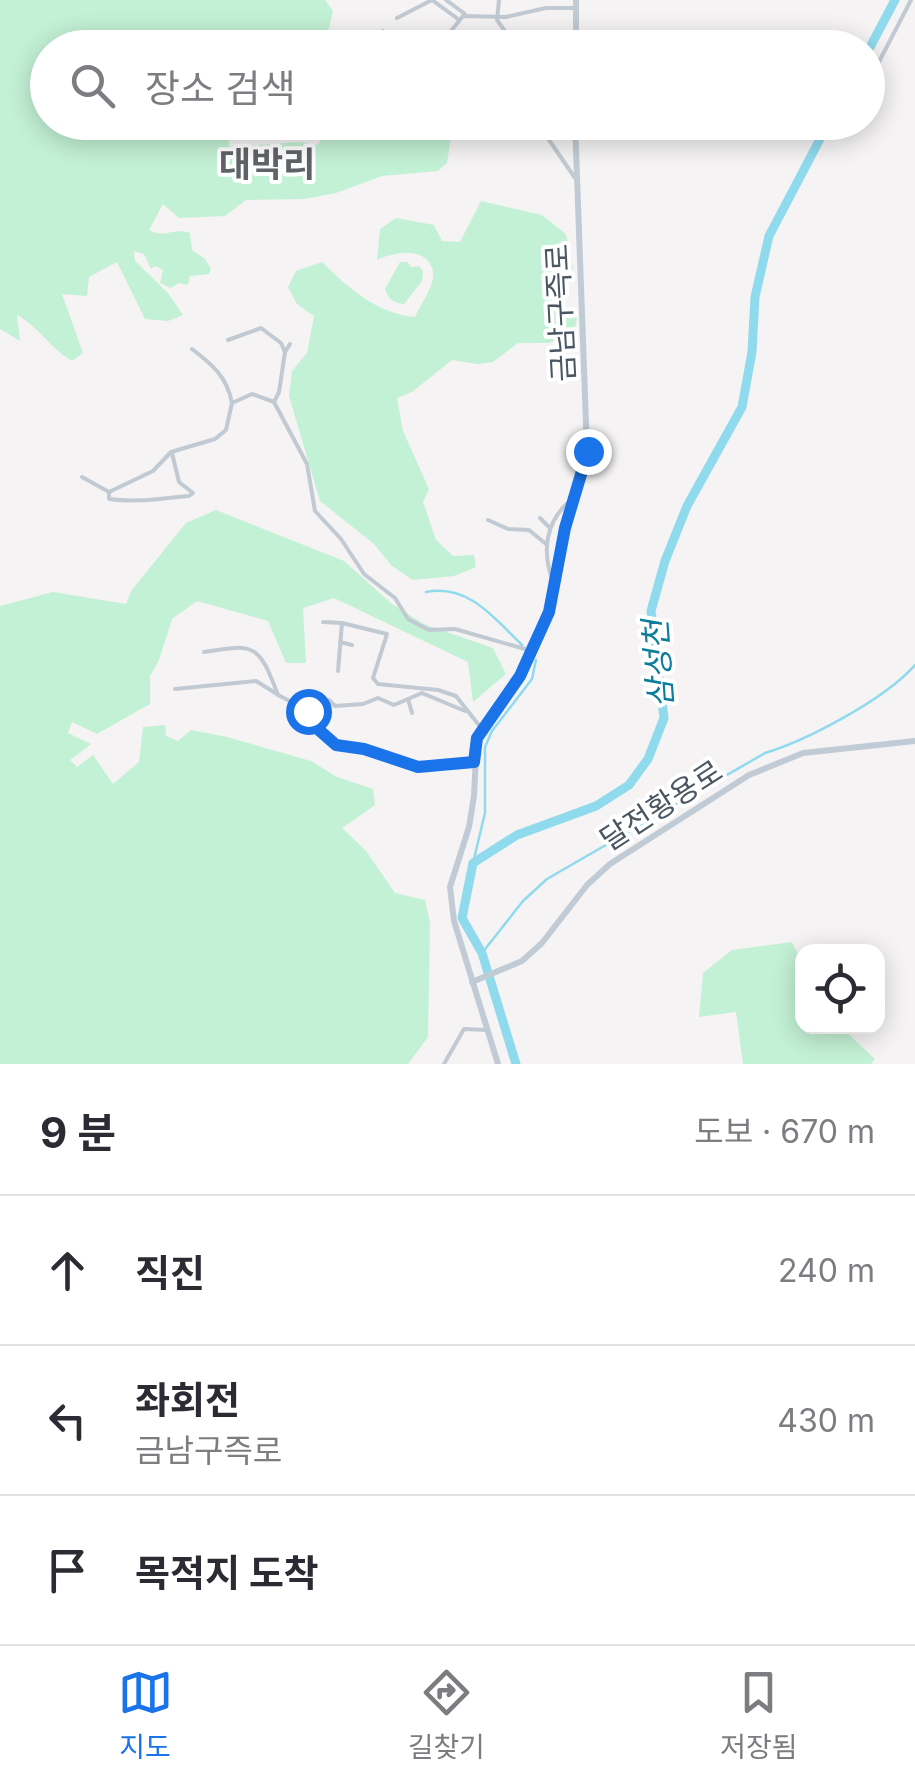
<!DOCTYPE html>
<html lang="ko">
<meta charset="utf-8">
<style>
body{margin:0;font-family:Inter,"Noto Sans KR",sans-serif;background:#f7f7f7;color:#2b2b33}
.controls{position:absolute;right:30px;bottom:30px;display:grid;overflow:hidden;border-radius:20px;box-shadow:0 5px 25px #0003}
.controls button{width:90px;height:90px;display:grid;place-items:center;padding:0;border:0;border-bottom:2px solid #e1e1e2;background:#fff;color:#2b2b33;font:50px sans-serif}
.stop{position:absolute;width:30px;height:30px;margin:-22px;border:8px solid #1a73e8;border-radius:50%;background:#fff}
.stop.end{background:#1a73e8;border-color:#fff;box-shadow:0 2px 10px #0008}
.list{margin:0;padding:0;list-style:none}
h2{display:flex;justify-content:space-between;align-items:center;height:130px;margin:0;padding:0 40px;font-size:42px}
h2 small{font-size:32px;font-weight:400;color:#7c7c81}
.list li{display:grid;grid-template-columns:65px 1fr auto;gap:30px;align-items:center;box-sizing:border-box;height:150px;padding:0 40px;border-top:2px solid #e1e1e2}
.list b{display:block;font-size:38px;white-space:nowrap}
.list p{margin:0;font-size:32px;white-space:nowrap;color:#7c7c81}
.list em{font-size:32px;font-style:normal;color:#7c7c81}
.icon{flex:none;width:55px;height:55px;fill:none;stroke:currentColor;stroke-width:2;stroke-linecap:round;stroke-linejoin:round}
.map{position:relative;flex:none;width:915px;height:1064px;overflow:hidden}
.search{position:absolute;background:#fff;box-shadow:0 5px 25px #0003;left:30px;right:30px;top:30px;height:110px;display:flex;align-items:center;gap:25px;box-sizing:border-box;padding:0 35px;border-radius:55px;color:#7c7c81;font-size:38px}
.sheet{height:580px;background:#fff}
nav{display:flex;justify-content:space-around;align-items:center;box-sizing:border-box;height:140px;border-top:2px solid #e1e1e2;background:#fff;font-size:28px;color:#7c7c81}
nav a{display:grid;justify-items:center;gap:5px}
nav .on{color:#1a73e8}
.map>svg:first-child{display:block}
.green{fill:#c3f1d5}
.lines{fill:none;stroke-linecap:round;stroke-linejoin:round}
.stream{stroke:#90daee;stroke-width:2.5}
.river{stroke:#90daee;stroke-width:9}
.street{stroke:#c1cad2;stroke-width:4}
.secondary{stroke:#c1cbd6;stroke-width:6}
.route{stroke:#1a73e8;stroke-width:12}
.labels{text-anchor:middle;dominant-baseline:central;stroke-width:8;stroke-linejoin:round;paint-order:stroke}
.street-label{font-size:30px;fill:#4a5661;stroke:#fff}
.water-label{font-size:32px;font-style:italic;fill:#0c7c9b;stroke:#fff}
.quarter-label{font-size:35px;font-weight:bold;fill:#5f6368;stroke:#fff}
</style>
<div class="map">
<svg width="915" height="1064" viewBox="0 0 915 1064">
<rect width="100%" height="100%" fill="#f5f3f3"/>
<!-- green -->
<g class="green">
<path d="M 0,0 L 325,0 L 333,11 L 327,36 L 316,47 L 48,48 L 48,122 L 240,123 L 229,128 L 229,147 L 300,142 L 318,145 L 330,123 L 453,123 L 447,163 L 438,171 L 382,176 L 336,193 L 304,199 L 246,200 L 225,216 L 179,218 L 163,204 L 149,230 C 163,239 176,227 190,233 L 192,250 L 205,259 L 211,269 L 209,274 L 190,276 L 188,285 L 179,283 L 171,288 L 160,283 L 163,270 L 155,266 L 151,269 L 144,254 L 134,251 L 135,261 L 168,293 L 183,315 L 168,321 L 145,319 L 117,262 L 89,277 L 87,296 L 62,294 L 83,353 L 72,361 C 50,348 39,327 17,315 L 20,341 L 0,329 Z"/>
<path d="M 481,201 L 542,215 L 566,234 L 573,269 L 550,288 L 552,297 L 577,318 L 574,333 L 549,343 L 518,343 L 493,362 L 478,364 L 452,360 L 412,392 L 397,398 L 403,431 L 429,489 L 423,502 L 436,540 L 453,556 L 474,555 L 476,567 L 454,576 L 413,580 L 392,566 L 374,544 L 320,501 L 289,396 L 292,371 L 307,353 L 314,316 L 297,304 L 288,287 L 296,271 L 322,262 C 348,288 378,314 415,317 C 420,305 435,286 433,272 C 428,245 393,252 377,260 L 380,229 L 396,218 L 434,225 L 442,241 L 460,242 Z"/>
<path d="M 400,262 L 407,262 L 411,267 L 419,266 L 423,271 L 422,281 L 404,304 C 394,303 388,299 385,289 Z"/>
<path d="M 216,510 L 344,561 L 392,604 L 424,624 L 493,648 L 506,674 L 473,702 L 468,662 L 334,598 L 303,608 L 306,663 L 286,663 L 268,621 L 197,601 L 172,619 L 159,660 L 150,676 L 150,704 L 97,734 L 72,722 L 68,733 L 91,744 L 70,760 L 77,767 L 93,755 L 113,784 L 139,762 L 143,727 L 165,725 L 166,736 L 178,741 L 191,730 L 227,737 L 311,761 L 337,777 L 373,789 L 375,805 L 342,828 L 366,851 L 395,893 L 425,900 L 430,922 L 428,1037 L 408,1064 L 0,1064 L 0,606 L 53,592 L 126,604 L 131,591 L 186,523 Z"/>
<path d="M 792,942 L 802,962 L 802,1026 L 841,1027 L 875,1059 L 871,1064 L 743,1064 L 736,1012 L 699,1017 L 703,973 L 732,950 Z"/>
</g>
<g class="lines">
<!-- stream -->
<g class="stream">
<path d="M 426,592 C 469,584 494,618 522,645"/>
<path d="M 473,863 L 485,813 L 485,747 L 492,731 L 532,679 L 536,660"/>
<path d="M 482,953 L 523,901 L 547,879 L 765,753 C 808,740 885,699 915,665"/>
</g>
<!-- river -->
<g class="river">
<path d="M 868,51 L 895,0"/>
<path d="M 516,1064 L 482,953 L 462,918 L 473,863 L 517,835 L 596,806 L 629,785 L 648,759 L 664,718 L 651,611 L 665,561 L 687,506 L 742,407 L 752,352 L 755,297 L 769,236 L 829,122"/>
</g>
<!-- street -->
<g class="street">
<path d="M 446,0 L 465,14"/>
<path d="M 499,0 L 497,20 L 517,48"/>
<path d="M 397,18 L 432,0 L 458,19"/>
<path d="M 383,31 L 386,48"/>
<path d="M 424,48 L 447,36 L 463,16 L 506,17 L 546,8 L 575,8"/>
<path d="M 868,83 L 911,0"/>
<path d="M 530,122 L 547,137 L 575,178"/>
<path d="M 228,340 L 261,328 L 281,343 L 285,352 L 290,344"/>
<path d="M 192,349 C 213,365 227,377 232,403 L 252,394 L 274,402"/>
<path d="M 285,352 L 279,392 L 274,402 L 307,464 L 315,511 L 341,539 L 364,574 L 395,598 L 408,619 L 429,630 L 455,629 L 525,649 L 530,655"/>
<path d="M 82,477 L 109,492 L 153,471 L 171,452 L 215,439 L 226,430 L 232,403"/>
<path d="M 109,492 L 109,499 C 136,503 162,498 189,496 L 193,493 L 179,482 L 172,453"/>
<path d="M 540,518 L 550,528"/>
<path d="M 488,520 L 508,529 L 529,530 L 546,544"/>
<path d="M 554,584 C 541,552 545,521 572,499"/>
<path d="M 323,622 L 342,623 L 387,634 L 373,678 L 378,684 L 438,690 L 456,696 L 482,729"/>
<path d="M 340,642 L 352,645"/>
<path d="M 204,652 C 256,643 259,645 278,695 L 309,711 L 319,730 L 336,745 L 364,749 L 418,767 L 474,762"/>
<path d="M 338,671 L 342,623"/>
<path d="M 175,689 L 256,681 L 277,694"/>
<path d="M 408,699 L 412,713"/>
<path d="M 329,700 L 335,706 L 363,704 L 378,698 L 394,705 L 422,693 L 465,711"/>
<path d="M 444,1064 L 464,1029 L 487,1030"/>
</g>
<!-- secondary -->
<g class="secondary">
<path d="M 576,48 L 576,0"/>
<path d="M 472,982 L 522,961 L 542,943 L 587,885 L 610,864 L 749,775 L 803,753 L 915,741"/>
<path d="M 498,1064 L 454,921 L 450,887 L 469,827 L 474,796 L 477,737 L 520,676 L 536,646 L 555,590 L 565,528 L 587,451 L 575,122"/>
</g>
</g>
<g class="lines">
<!-- route -->
<path class="route" d="M 308,711 L 319,730 L 336,745 L 364,749 L 418,767 L 474,762 L 477,738 L 520,676 L 549,612 L 565,528 L 588,451"/>
</g>
<g class="labels">
<!-- street labels -->
<g class="street-label">
<text transform="translate(560 313) rotate(-93)">금남구즉로</text>
<text transform="translate(661 805) rotate(-33)">달전황용로</text>
</g>
<!-- water labels -->
<g class="water-label">
<text transform="translate(658 664) rotate(-94)">삼성천</text>
</g>
<!-- quarter labels -->
<g class="quarter-label">
<text x="267" y="164">대박리</text>
</g>
</g>
</svg>
<div class="controls">
<button><svg class="icon" aria-label="locate" viewBox="0 0 24 24"><circle cx="12" cy="12" r="6"/><path d="M12 2v4M12 18v4M2 12h4M18 12h4"/></svg></button>
</div>
<div class="stop" style="left:308px;top:711px"></div>
<div class="stop end" style="left:588px;top:451px"></div>
<div class="search"><svg class="icon" aria-label="search" viewBox="0 0 24 24"><circle cx="10" cy="10" r="6"/><path d="M15 15l6 6"/></svg>장소 검색</div>
</div>
<section class="sheet">
<h2>9 분<small>도보 · 670 m</small></h2>
<ul class="list">
<li><svg class="icon" aria-label="ahead" viewBox="0 0 24 24"><path d="M12 20V5M6 11l6-6 6 6"/></svg><div><b>직진</b></div><em>240 m</em></li>
<li><svg class="icon" aria-label="left" viewBox="0 0 24 24"><path d="M17 20v-9H6M10 6l-5 5 5 5"/></svg><div><b>좌회전</b><p>금남구즉로</p></div><em>430 m</em></li>
<li><svg class="icon" aria-label="arrive" viewBox="0 0 24 24"><path d="M6 21V4h12l-3 4 3 4H6"/></svg><div><b>목적지 도착</b></div></li>
</ul>
</section>
<nav>
<a class="on"><svg class="icon" aria-label="map" viewBox="0 0 24 24"><path d="M3 6l6-2 6 2 6-2v14l-6 2-6-2-6 2zM9 4v14M15 6v14"/></svg>지도</a>
<a><svg class="icon" aria-label="directions" viewBox="0 0 24 24"><path d="M12 3l9 9-9 9-9-9zM9 14v-3h6M13 9l2 2-2 2"/></svg>길찾기</a>
<a><svg class="icon" aria-label="saved" viewBox="0 0 24 24"><path d="M7 4h10v16l-5-4-5 4z"/></svg>저장됨</a>
</nav>
